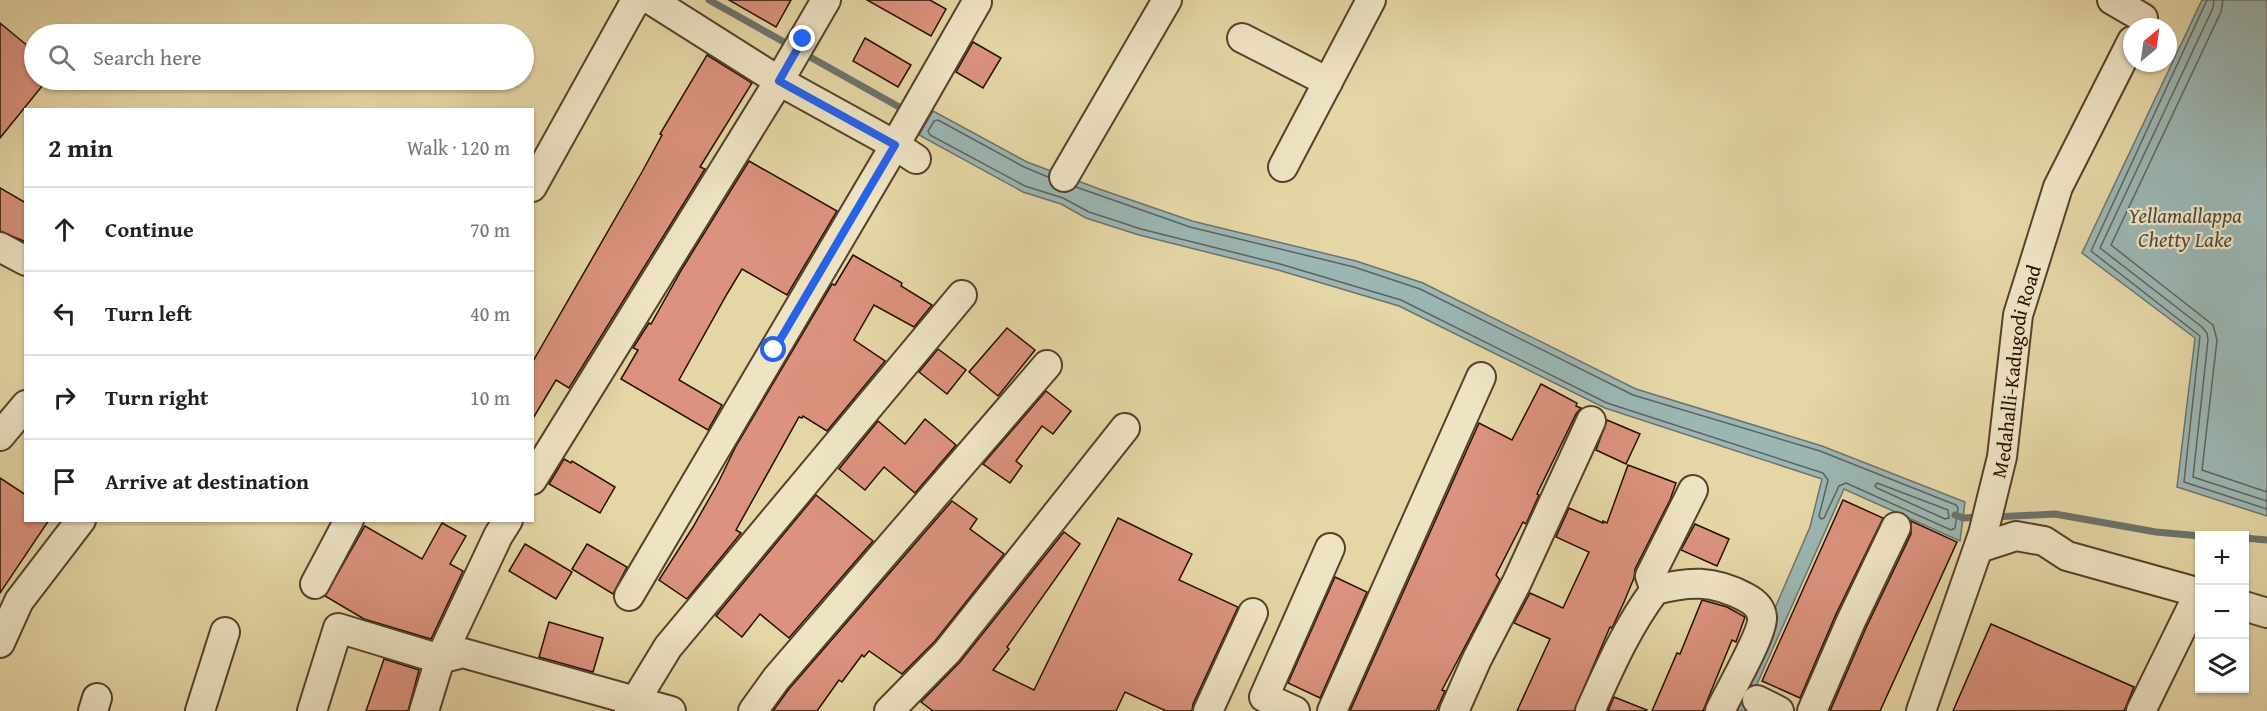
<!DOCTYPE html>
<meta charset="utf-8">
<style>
body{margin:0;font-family:"Gentium Book Plus",serif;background:#f2f2f2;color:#202124}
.controls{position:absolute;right:18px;bottom:18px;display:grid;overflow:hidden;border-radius:0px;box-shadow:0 2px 4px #0004}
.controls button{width:54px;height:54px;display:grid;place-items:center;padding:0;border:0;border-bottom:2px solid #e0e0e0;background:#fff;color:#202124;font:30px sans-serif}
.compass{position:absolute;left:2123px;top:18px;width:54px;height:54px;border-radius:50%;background:#fff;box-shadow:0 2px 4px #0004;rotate:29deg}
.stop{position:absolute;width:18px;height:18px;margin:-14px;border:4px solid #2563eb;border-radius:50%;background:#fff}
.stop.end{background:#2563eb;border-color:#fff;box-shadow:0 2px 6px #0008}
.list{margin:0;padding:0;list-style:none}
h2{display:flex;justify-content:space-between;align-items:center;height:78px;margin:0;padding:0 24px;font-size:26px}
h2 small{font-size:20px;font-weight:400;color:#757577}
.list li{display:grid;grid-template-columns:39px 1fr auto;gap:18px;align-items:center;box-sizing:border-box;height:84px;padding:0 24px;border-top:2px solid #e0e0e0}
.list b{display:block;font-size:22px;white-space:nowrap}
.list em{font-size:20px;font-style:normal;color:#757577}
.icon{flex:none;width:33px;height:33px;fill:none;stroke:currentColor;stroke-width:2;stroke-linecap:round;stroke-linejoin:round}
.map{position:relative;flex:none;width:2267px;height:711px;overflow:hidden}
.search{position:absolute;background:#fff;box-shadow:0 2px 4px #0004;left:24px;top:24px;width:510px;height:66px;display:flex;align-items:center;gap:15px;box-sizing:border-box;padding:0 21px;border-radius:33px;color:#757577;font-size:22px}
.panel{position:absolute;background:#fff;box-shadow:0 2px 4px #0004;left:24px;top:108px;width:510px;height:414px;border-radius:0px}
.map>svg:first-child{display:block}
.water{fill:#9bb6b3;stroke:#6c736d;stroke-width:1.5}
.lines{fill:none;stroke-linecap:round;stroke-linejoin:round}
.shore{stroke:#60625b;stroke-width:1.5}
.stream{stroke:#6c736d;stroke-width:7}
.building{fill:#db927e;stroke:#260f03;stroke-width:1.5}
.minor-casing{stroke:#56412c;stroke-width:32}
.minor{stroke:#eee4c4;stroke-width:28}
.route{stroke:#2563eb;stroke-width:8}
.labels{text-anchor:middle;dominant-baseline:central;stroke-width:4.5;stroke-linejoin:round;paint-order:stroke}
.street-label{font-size:20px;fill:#260f03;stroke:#eee4c4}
.water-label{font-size:21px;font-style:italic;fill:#4f4941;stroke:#eee4c4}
</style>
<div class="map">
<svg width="2267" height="711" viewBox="0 0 2267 711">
<rect width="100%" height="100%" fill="#e5d6a5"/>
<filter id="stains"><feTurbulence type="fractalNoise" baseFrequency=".00333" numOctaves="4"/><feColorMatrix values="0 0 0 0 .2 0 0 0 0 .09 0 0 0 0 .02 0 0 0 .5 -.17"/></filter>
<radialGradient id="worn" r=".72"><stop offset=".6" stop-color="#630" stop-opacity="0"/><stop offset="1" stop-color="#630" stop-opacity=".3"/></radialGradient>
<!-- water -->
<g class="water">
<path d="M 2202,0 L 2267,0 L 2267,516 L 2177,487 L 2195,338 L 2082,253 Z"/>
<path d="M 933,111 L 1027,162 L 1102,190 L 1192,221 L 1356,261 L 1423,283 L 1636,389 L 1822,446 L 1965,502 L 1960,541 L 1844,489 L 1745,711 L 1726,711 L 1769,622 L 1810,527 L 1822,479 L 1605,408 L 1399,306 L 1278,270 L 1139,235 L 1086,218 L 1061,204 L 1023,192 L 919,135 Z"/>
</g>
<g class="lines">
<!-- shore -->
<g class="shore">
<path d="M 2207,0 L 2091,251 L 2200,336 L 2184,482 L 2267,509"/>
<path d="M 2214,0 L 2213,8 L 2100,248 L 2202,327 L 2207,333 L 2208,340 L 2193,477 L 2267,501"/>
<path d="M 2223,0 L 2221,12 L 2111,245 L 2213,325 L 2217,340 L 2202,470 L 2267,492"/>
<path d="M 1048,177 L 1024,167 L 938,120 L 934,121 L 928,131 L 930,135 L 1025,186 L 1063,198 L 1089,212 L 1141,229 L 1280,264 L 1401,300 L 1607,403 L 1823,473 L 1828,480 L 1819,516 L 1821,519 L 1824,518 L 1839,486 L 1846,483 L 1951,530 L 1955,528 L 1958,508 L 1956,505 L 1820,451 L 1633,395 L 1420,289 L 1354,267 L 1190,227 L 1076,187"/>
<path d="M 1877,483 L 1948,510 L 1949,518 L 1945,519 L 1877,488 L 1875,486 Z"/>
</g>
<!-- stream -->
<g class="stream">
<path d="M 709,0 L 793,47"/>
<path d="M 803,53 L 908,112"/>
<path d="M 1955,515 L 1963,518 L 1980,517"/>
<path d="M 1994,517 L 2055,514 L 2156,532 L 2201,536"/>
<path d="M 2244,538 L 2267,540"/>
</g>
</g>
<!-- building -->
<g class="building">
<path d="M 729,0 L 791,0 L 776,27 Z"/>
<path d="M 867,0 L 930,0 L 946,9 L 931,36 Z"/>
<path d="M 0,23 L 34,51 L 34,80 L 47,80 L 0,138 Z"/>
<path d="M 865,38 L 911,65 L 898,87 L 853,61 Z"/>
<path d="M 973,42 L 1001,58 L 983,88 L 956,72 Z"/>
<path d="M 707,55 L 752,83 L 700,167 L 705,169 L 569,388 L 556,380 L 532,420 L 532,363 L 642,172 L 662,135 L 660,134 Z"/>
<path d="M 749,161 L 837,211 L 787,295 L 742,269 L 727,294 L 679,380 L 722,405 L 708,430 L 621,379 L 638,350 L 633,348 L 649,323 L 651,324 L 682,269 Z"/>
<path d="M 0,188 L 26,203 L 26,242 L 0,231 Z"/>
<path d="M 853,255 L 902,283 L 901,286 L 932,305 L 914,327 L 874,305 L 854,340 L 885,361 L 827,431 L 803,416 L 802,418 L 799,417 L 736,530 L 741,533 L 687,599 L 659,580 L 693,527 L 718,483 L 736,446 L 832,284 L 835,285 Z"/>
<path d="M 1007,328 L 1035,350 L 998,396 L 969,372 Z"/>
<path d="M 938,349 L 966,370 L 947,394 L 919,372 Z"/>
<path d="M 1541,384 L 1577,403 L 1576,406 L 1581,408 L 1576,414 L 1537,494 L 1539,495 L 1526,524 L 1523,522 L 1496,575 L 1500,580 L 1442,690 L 1445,691 L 1436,711 L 1350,711 L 1479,423 L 1512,440 Z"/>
<path d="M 1046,391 L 1071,411 L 1053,434 L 1042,426 L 1016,461 L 1022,466 L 1010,483 L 983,464 Z"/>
<path d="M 925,419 L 956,445 L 915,493 L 884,467 L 865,490 L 839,469 L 878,421 L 905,444 Z"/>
<path d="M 1607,420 L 1640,434 L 1626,464 L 1596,450 Z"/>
<path d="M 564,459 L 571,463 L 572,461 L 615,487 L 600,513 L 549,484 Z"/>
<path d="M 1628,465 L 1676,483 L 1670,500 L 1635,569 L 1634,578 L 1624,602 L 1612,628 L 1610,627 L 1574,711 L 1517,711 L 1550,639 L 1514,623 L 1530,593 L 1563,608 L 1589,552 L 1556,537 L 1569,508 L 1603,523 L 1603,521 L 1607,523 Z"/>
<path d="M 0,478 L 26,495 L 26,520 L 49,520 L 0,593 Z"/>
<path d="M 816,495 L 873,541 L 789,638 L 760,614 L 742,637 L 716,616 Z"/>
<path d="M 1843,500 L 1883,518 L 1836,614 L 1800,698 L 1762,681 Z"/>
<path d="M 952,501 L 977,519 L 970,529 L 1004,554 L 935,641 L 902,674 L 869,651 L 864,657 L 862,655 L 842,682 L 839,680 L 817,711 L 773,711 L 789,689 Z"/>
<path d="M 1118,518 L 1192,554 L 1179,580 L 1238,607 L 1193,704 L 1192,711 L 1166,711 L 1125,692 L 1116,711 L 933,711 L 921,702 L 960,662 L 1064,532 L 1080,544 L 1007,647 L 1009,649 L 993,670 L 1034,690 Z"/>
<path d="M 1911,521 L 1957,542 L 1880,711 L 1830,711 L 1866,628 L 1911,534 Z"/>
<path d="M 442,523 L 466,536 L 450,564 L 463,571 L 431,639 L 364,619 L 325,596 L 365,526 L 422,559 Z"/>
<path d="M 1695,524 L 1729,539 L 1717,566 L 1681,550 Z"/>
<path d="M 525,544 L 572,572 L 556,599 L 509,571 Z"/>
<path d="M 587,544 L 627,567 L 613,594 L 572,569 Z"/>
<path d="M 1335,577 L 1367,592 L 1320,698 L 1288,683 Z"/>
<path d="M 1702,600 L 1727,607 L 1745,617 L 1736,642 L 1732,640 L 1703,711 L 1652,711 L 1677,653 L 1680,654 Z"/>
<path d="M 549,622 L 603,638 L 593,672 L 539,657 Z"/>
<path d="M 1991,624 L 2134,687 L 2124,711 L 1953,711 Z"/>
<path d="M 384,659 L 419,670 L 408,711 L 366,711 Z"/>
<path d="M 1614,697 L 1647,710 L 1646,711 L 1608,711 Z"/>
</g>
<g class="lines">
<!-- minor casing -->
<g class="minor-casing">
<g id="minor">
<path d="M 651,0 L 779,81 L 895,145 L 916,159"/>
<path d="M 2112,0 L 2143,18"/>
<path d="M 1242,38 L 1328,82"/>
<path d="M 1283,167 L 1371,0"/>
<path d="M 1064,177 L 1167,0"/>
<path d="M 532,187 L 636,0"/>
<path d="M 0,247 L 26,261"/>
<path d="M 0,436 L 26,405"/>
<path d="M 532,480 L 779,81 L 826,0"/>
<path d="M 1979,548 L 2016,536 L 2044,541 L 2067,556 L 2200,593"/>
<path d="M 315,584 L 349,520"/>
<path d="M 1655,590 L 1650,576 L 1693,490"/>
<path d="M 629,596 L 895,145 L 977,2"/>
<path d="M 2244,606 L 2267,613"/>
<path d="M 0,643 L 19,601 L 81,520"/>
<path d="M 1757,700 L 1779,711"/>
<path d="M 93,711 L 97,698"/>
<path d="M 200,711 L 225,632"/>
<path d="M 312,711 L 338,628 L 440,659 L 463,653 L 671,711"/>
<path d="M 424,711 L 440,659 L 498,536 L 508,520"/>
<path d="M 629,711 L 668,647 L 962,295"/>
<path d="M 753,711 L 776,679 L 1047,365"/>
<path d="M 889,711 L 947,652 L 1125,428"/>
<path d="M 1208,711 L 1253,613"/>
<path d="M 1295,711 L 1264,697 L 1330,548"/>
<path d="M 1332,711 L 1481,377"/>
<path d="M 1454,711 L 1477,659 L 1517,582 L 1591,421"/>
<path d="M 1590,711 C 1609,669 1627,627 1655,590 C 1689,581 1713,580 1745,597 C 1753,601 1761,607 1762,617 C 1764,632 1728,694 1720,711"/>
<path d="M 1812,711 L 1851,621 L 1896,527"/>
<path id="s1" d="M 1921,711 L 1983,534 L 2002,457 L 2018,315 L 2058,187 L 2132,41"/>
<path d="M 2141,711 L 2199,593"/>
</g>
</g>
<!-- minor -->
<use href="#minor" class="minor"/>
</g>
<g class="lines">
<!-- route -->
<path class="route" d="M 774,350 L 895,145 L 779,81 L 803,39"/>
</g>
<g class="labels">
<!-- street labels -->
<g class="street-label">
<text stroke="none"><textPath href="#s1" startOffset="354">Medahalli-Kadugodi Road</textPath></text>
</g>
<!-- water labels -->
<g class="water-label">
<text x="2185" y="215">Yellamallappa<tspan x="2185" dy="24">Chetty Lake</tspan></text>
</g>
</g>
<rect width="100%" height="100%" filter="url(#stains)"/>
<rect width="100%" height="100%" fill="url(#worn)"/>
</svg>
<div class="controls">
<button>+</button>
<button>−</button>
<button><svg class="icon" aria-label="layers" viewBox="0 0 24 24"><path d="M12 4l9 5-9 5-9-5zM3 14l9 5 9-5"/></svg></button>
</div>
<svg class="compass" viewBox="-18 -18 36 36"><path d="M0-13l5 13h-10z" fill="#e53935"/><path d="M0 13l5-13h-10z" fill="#757577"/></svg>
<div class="stop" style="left:774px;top:350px"></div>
<div class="stop end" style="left:803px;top:39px"></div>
<div class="search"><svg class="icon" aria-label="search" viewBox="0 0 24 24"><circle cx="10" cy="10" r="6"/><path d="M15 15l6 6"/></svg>Search here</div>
<section class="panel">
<h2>2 min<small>Walk · 120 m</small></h2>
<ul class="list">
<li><svg class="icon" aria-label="ahead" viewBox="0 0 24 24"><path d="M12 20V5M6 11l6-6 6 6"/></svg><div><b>Continue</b></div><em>70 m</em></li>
<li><svg class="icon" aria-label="left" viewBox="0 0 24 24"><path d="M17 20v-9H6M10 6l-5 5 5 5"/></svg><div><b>Turn left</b></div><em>40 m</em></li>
<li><svg class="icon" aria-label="right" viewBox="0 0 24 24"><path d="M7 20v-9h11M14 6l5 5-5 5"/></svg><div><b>Turn right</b></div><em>10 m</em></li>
<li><svg class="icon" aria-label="arrive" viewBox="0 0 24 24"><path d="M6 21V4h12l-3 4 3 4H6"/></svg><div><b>Arrive at destination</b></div></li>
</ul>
</section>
</div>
